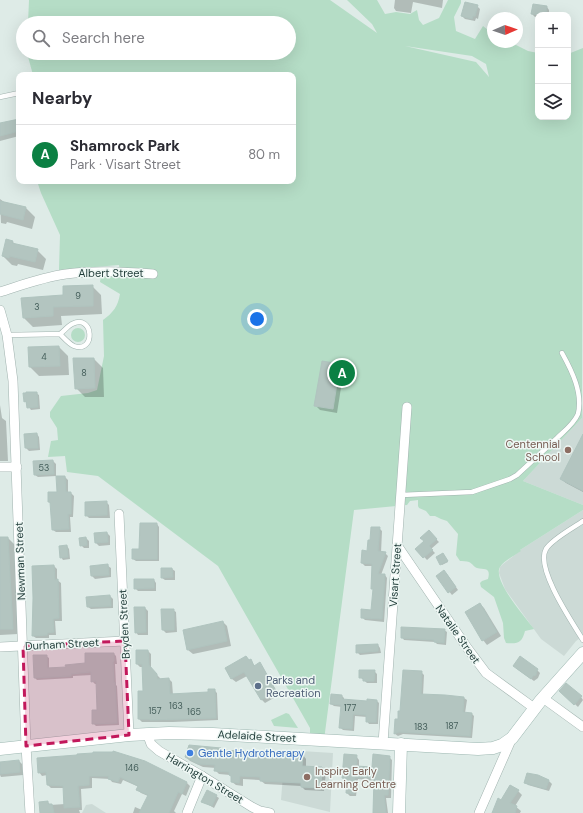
<!DOCTYPE html>
<meta charset="utf-8">
<style>
body{margin:0;font-family:"DM Sans",sans-serif;background:#f2f2f3;color:#2b2b33}
.controls{position:absolute;right:12px;top:12px;display:grid;overflow:hidden;border-radius:8px;box-shadow:0 4px 16px #0002}
.controls button{width:36px;height:36px;display:grid;place-items:center;padding:0;border:0;border-bottom:1px solid #e1e1e2;background:#fff;color:#2b2b33;font:20px sans-serif}
.compass{position:absolute;left:487px;top:12px;width:36px;height:36px;border-radius:50%;background:#fff;box-shadow:0 4px 16px #0002;rotate:88deg}
.you{position:absolute;left:257px;top:319px;width:14px;height:14px;margin:-10px;border:3px solid #fff;border-radius:50%;background:#1a73e8;box-shadow:0 0 0 6px #1a73e833}
.badge{display:grid;place-items:center;width:26px;height:26px;border-radius:50%;background:#0b8043;color:#fff;font-size:13px;font-weight:700}
.pin{position:absolute;translate:-50% -50%;border:2px solid #fff;box-shadow:0 1px 4px #0006}
.list{margin:0;padding:0;list-style:none}
h2{display:flex;justify-content:space-between;align-items:center;height:52px;margin:0;padding:0 16px;font-size:17px}
h2 small{font-size:13px;font-weight:400;color:#7c7c81}
.list li{display:grid;grid-template-columns:26px 1fr auto;gap:12px;align-items:center;box-sizing:border-box;height:60px;padding:0 16px;border-top:1px solid #e1e1e2}
.list b{display:block;font-size:15px;white-space:nowrap}
.list p{margin:0;font-size:13px;white-space:nowrap;color:#7c7c81}
.list em{font-size:13px;font-style:normal;color:#7c7c81}
.icon{flex:none;width:22px;height:22px;fill:none;stroke:currentColor;stroke-width:2;stroke-linecap:round;stroke-linejoin:round}
.map{position:relative;flex:none;width:583px;height:813px;overflow:hidden}
.search{position:absolute;background:#fff;box-shadow:0 4px 16px #0002;left:16px;top:16px;width:280px;height:44px;display:flex;align-items:center;gap:10px;box-sizing:border-box;padding:0 14px;border-radius:22px;color:#7c7c81;font-size:15px}
.panel{position:absolute;background:#fff;box-shadow:0 4px 16px #0002;left:16px;top:72px;width:280px;height:112px;border-radius:8px}
.map>svg:first-child{display:block}
.built{fill:#ccdad6}
.green{fill:#b5ddc6;fill-rule:evenodd}
.shadow{fill:#0003}
.building{fill:#b3c5c0;stroke:#b0c4bf}
.lines{fill:none;stroke-linecap:round;stroke-linejoin:round}
.lane-casing{stroke:#a1b3af;stroke-width:5.5}
.street-casing{stroke:#a1b3af;stroke-width:10}
.secondary-casing{stroke:#9db7b1;stroke-width:13}
.lane{stroke:#fff;stroke-width:4.5}
.street{stroke:#fff;stroke-width:9}
.secondary{stroke:#fff;stroke-width:12}
.marked{fill:#c2185b;fill-opacity:0.2;stroke:#c2185b;stroke-width:3;stroke-dasharray:8 5;stroke-linejoin:round}
.education-dot{fill:#8d6e63;stroke:#eef7f4;stroke-width:1.5}
.service-dot{fill:#5c6f8a;stroke:#eef7f4;stroke-width:1.5}
.shop-dot{fill:#3f7fe0;stroke:#eef7f4;stroke-width:1.5}
.labels{text-anchor:middle;dominant-baseline:central;stroke-width:3;stroke-linejoin:round;paint-order:stroke}
.number-label{font-size:9px;fill:#445e5a}
.street-label{font-size:11px;fill:#1f3b38;stroke:#eef7f4}
.education-label{font-size:11px;fill:#785e54;stroke:#eef7f4;text-anchor:end}
.service-label{font-size:11px;fill:#4e5e75;stroke:#eef7f4;text-anchor:start}
.shop-label{font-size:11px;fill:#366cbe;stroke:#eef7f4;text-anchor:start}
</style>
<div class="map">
<svg width="583" height="813" viewBox="0 0 583 813">
<rect width="100%" height="100%" fill="#deebe7"/>
<!-- built -->
<g class="built">
<path d="M 583,403 L 583,505 L 523,481 L 582,418 Z"/>
<path d="M 583,510 L 583,636 L 576,641 L 564,656 L 541,639 L 505,589 L 499,573 L 500,567 L 503,564 L 520,551 L 520,550 Z"/>
<path d="M 285,750 L 333,753 L 330,812 L 281,800 Z"/>
<path d="M 92,804 L 106,813 L 82,813 L 86,805 Z"/>
</g>
<!-- green -->
<g class="green">
<path d="M 29,0 L 330,0 L 377,33 L 372,24 L 347,0 L 377,0 L 385,14 L 396,12 L 410,14 L 417,10 L 419,20 L 423,25 L 439,18 L 448,0 L 461,0 L 461,3 L 454,17 L 456,31 L 475,39 L 483,26 L 493,34 L 493,42 L 510,42 L 528,51 L 538,53 L 538,117 L 568,117 L 568,54 L 583,48 L 582,418 L 523,481 L 583,505 L 583,510 L 520,550 L 521,551 C 514,556 505,560 500,567 C 492,580 526,618 534,629 L 525,631 C 522,643 518,644 506,643 L 504,638 L 503,623 L 494,597 L 481,587 L 480,583 L 482,581 L 488,579 C 491,567 485,570 477,568 C 474,567 473,564 469,562 C 467,561 462,561 460,561 L 456,555 L 458,534 L 447,521 L 441,519 L 435,516 L 430,516 L 426,511 L 419,508 L 418,506 L 418,500 L 410,501 L 407,505 L 354,510 L 324,740 L 310,739 L 310,728 L 218,566 L 98,476 L 67,472 L 65,456 L 48,457 L 51,441 L 58,440 L 57,428 L 50,417 L 50,412 L 61,396 L 88,393 L 97,390 L 104,356 L 103,320 C 113,313 118,306 120,294 L 100,282 L 101,276 L 120,276 L 119,265 L 59,270 L 60,235 L 41,193 L 37,181 L 293,181 L 293,75 L 33,75 L 27,53 L 289,53 L 289,23 L 28,23 ZM 405,46 L 472,56 L 486,64 L 489,77 L 476,62 Z"/>
<circle cx="78" cy="335" r="7"/>
<path d="M 286,713 L 289,714 L 298,728 L 274,726 L 271,720 Z"/>
</g>
<!-- shadow -->
<g class="shadow">
<path d="M 395,0 L 443,0 L 442,8 L 413,2 L 411,13 L 396,11 L 394,8 Z"/>
<path d="M 477,6 L 480,9 L 478,19 L 476,18 L 475,21 L 465,19 L 462,16 Z"/>
<path d="M 547,7 L 549,10 L 549,15 L 538,15 L 538,17 L 535,17 L 532,14 Z"/>
<path d="M 19,119 L 19,136 L 0,141 L 0,124 Z"/>
<path d="M 0,199 L 4,202 L 26,208 L 35,217 L 32,229 L 7,222 L 6,224 L 1,223 Z"/>
<path d="M 12,241 L 15,244 L 37,250 L 46,259 L 43,270 L 18,264 L 17,266 L 12,265 L 3,256 Z"/>
<path d="M 92,286 L 101,295 L 102,314 L 61,316 L 62,325 L 33,327 L 24,318 L 64,295 Z"/>
<path d="M 59,347 L 68,356 L 69,375 L 39,376 L 30,367 L 29,348 Z"/>
<path d="M 94,359 L 103,368 L 104,397 L 85,397 L 76,388 Z"/>
<path d="M 339,365 L 344,369 L 337,413 L 320,410 L 316,406 Z"/>
<path d="M 36,393 L 39,395 L 40,409 L 31,410 L 25,401 Z"/>
<path d="M 0,405 L 2,418 L 6,421 L 8,461 L 0,461 Z"/>
<path d="M 37,434 L 39,437 L 40,450 L 29,451 L 26,448 Z"/>
<path d="M 583,436 L 583,492 L 566,483 L 561,479 Z"/>
<path d="M 53,461 L 56,464 L 56,476 L 38,477 L 35,475 Z"/>
<path d="M 65,477 L 68,480 L 68,493 L 71,493 L 74,496 L 73,517 L 70,517 L 71,532 L 56,532 L 53,530 L 51,504 L 49,502 L 58,493 Z"/>
<path d="M 106,502 L 109,505 L 110,518 L 89,518 L 86,515 Z"/>
<path d="M 157,524 L 159,527 L 159,561 L 136,561 L 133,559 L 140,550 Z"/>
<path d="M 379,528 L 382,531 L 381,553 L 385,553 L 388,556 L 381,575 L 385,575 L 387,578 L 384,622 L 365,620 L 362,617 L 372,611 L 374,590 L 372,588 L 373,566 L 365,566 L 362,563 L 368,552 L 371,541 Z"/>
<path d="M 429,532 L 439,542 L 431,549 L 435,553 L 427,560 L 417,549 L 425,542 Z"/>
<path d="M 107,533 L 110,536 L 110,545 L 99,546 L 96,543 Z"/>
<path d="M 0,537 L 8,538 L 14,544 L 18,634 L 0,635 Z"/>
<path d="M 86,538 L 89,541 L 89,548 L 84,548 L 81,545 Z"/>
<path d="M 67,546 L 69,549 L 70,559 L 63,560 L 61,557 Z"/>
<path d="M 444,555 L 448,562 L 442,565 L 441,564 Z"/>
<path d="M 54,566 L 57,569 L 57,580 L 61,583 L 62,621 L 55,621 L 56,635 L 49,635 L 49,638 L 36,638 L 33,636 Z"/>
<path d="M 108,566 L 111,568 L 111,577 L 95,579 L 92,576 Z"/>
<path d="M 172,569 L 175,571 L 175,580 L 165,580 L 162,578 Z"/>
<path d="M 447,574 L 458,590 L 452,595 L 437,576 Z"/>
<path d="M 154,580 L 156,583 L 156,591 L 138,591 L 135,588 Z"/>
<path d="M 110,596 L 113,599 L 113,608 L 91,609 L 88,607 Z"/>
<path d="M 480,604 L 484,608 L 501,636 L 487,645 L 483,640 Z"/>
<path d="M 145,608 L 148,611 L 148,635 L 138,635 L 136,632 Z"/>
<path d="M 173,610 L 176,612 L 177,632 L 166,633 L 163,630 Z"/>
<path d="M 223,622 L 227,626 L 231,646 L 193,654 L 188,650 Z"/>
<path d="M 444,630 L 447,632 L 446,645 L 437,644 L 435,642 L 404,640 L 402,637 Z"/>
<path d="M 378,645 L 380,648 L 381,653 L 360,655 L 357,652 Z"/>
<path d="M 137,651 L 148,651 L 151,654 L 151,669 L 160,678 L 160,680 L 169,679 L 172,682 L 173,695 L 209,693 L 214,690 L 217,693 L 218,720 L 173,722 L 142,722 L 139,719 L 144,692 L 143,667 L 140,667 L 137,664 Z"/>
<path d="M 114,654 L 116,656 L 117,664 L 115,664 L 116,685 L 117,686 L 119,725 L 96,726 L 93,723 L 98,711 L 97,684 L 95,684 L 92,681 L 92,675 L 73,676 L 73,678 L 37,680 L 35,678 L 46,656 L 49,658 L 49,669 L 67,668 L 86,664 Z"/>
<path d="M 246,657 L 255,666 L 259,664 L 263,668 L 279,695 L 265,703 L 261,699 L 247,676 L 236,682 L 232,679 L 226,669 Z"/>
<path d="M 517,669 L 537,670 L 540,673 L 538,678 L 534,681 Z"/>
<path d="M 374,671 L 377,674 L 377,683 L 367,683 L 360,677 Z"/>
<path d="M 421,672 L 424,675 L 423,695 L 464,698 L 467,700 L 465,713 L 472,714 L 474,716 L 472,738 L 403,734 L 398,736 L 395,734 L 396,720 L 399,720 L 401,712 Z"/>
<path d="M 561,691 L 581,697 L 583,700 L 578,707 Z"/>
<path d="M 342,696 L 344,698 L 344,701 L 368,702 L 377,701 L 379,703 L 378,724 L 369,724 L 367,721 L 367,717 L 355,716 L 354,731 L 343,730 L 340,727 L 342,707 L 334,706 L 331,704 Z"/>
<path d="M 220,749 L 222,751 L 303,755 L 306,759 L 306,767 L 322,768 L 326,772 L 324,791 L 305,790 L 301,786 L 265,784 L 260,780 L 243,779 L 243,786 L 236,785 L 232,782 L 232,777 L 230,775 L 219,774 L 215,770 L 216,768 L 203,767 L 190,761 L 186,757 Z"/>
<path d="M 356,756 L 359,760 L 359,767 L 373,768 L 389,757 L 392,760 L 391,798 L 386,798 L 388,813 L 373,813 L 375,781 L 358,779 L 356,796 L 350,796 L 347,793 L 348,781 L 343,778 Z"/>
<path d="M 19,761 L 22,764 L 23,775 L 1,777 L 0,775 L 0,763 Z"/>
<path d="M 144,762 L 187,783 L 190,786 L 186,796 L 182,794 L 174,811 L 176,813 L 133,813 L 135,807 L 142,810 L 148,796 L 141,793 L 138,790 L 139,787 L 123,780 L 121,784 L 112,782 L 110,779 L 92,778 L 92,788 L 81,789 L 82,810 L 79,810 L 80,813 L 42,813 L 48,802 L 50,805 L 65,804 L 64,788 L 51,788 L 48,785 L 47,775 L 42,776 L 39,772 Z"/>
<path d="M 537,776 L 549,781 L 552,784 L 549,791 L 528,785 L 525,782 Z"/>
<path d="M 518,791 L 522,795 L 515,806 L 521,811 L 520,813 L 493,813 L 501,801 Z"/>
<path d="M 216,796 L 219,798 L 214,808 L 202,801 Z"/>
</g>
<!-- building -->
<g class="building">
<path d="M 465,2 L 478,5 L 475,16 L 473,16 L 472,19 L 461,16 Z"/>
<path d="M 533,4 L 547,6 L 546,15 L 531,14 Z"/>
<path d="M 19,119 L 19,131 L 0,136 L 0,123 Z"/>
<path d="M 0,201 L 26,207 L 23,220 L 0,214 Z"/>
<path d="M 6,239 L 13,241 L 12,243 L 38,249 L 35,262 L 9,256 L 9,258 L 2,256 Z"/>
<path d="M 93,285 L 93,306 L 53,307 L 53,316 L 23,318 L 21,298 L 63,295 L 63,286 Z"/>
<path d="M 59,346 L 60,366 L 29,367 L 28,347 Z"/>
<path d="M 73,358 L 94,358 L 95,388 L 75,389 Z"/>
<path d="M 322,361 L 340,364 L 333,409 L 314,406 Z"/>
<path d="M 26,392 L 37,392 L 38,407 L 27,408 L 26,401 L 24,402 L 23,393 L 26,393 Z"/>
<path d="M 37,433 L 38,448 L 25,448 L 24,434 Z"/>
<path d="M 583,434 L 583,491 L 560,479 Z"/>
<path d="M 53,460 L 54,474 L 34,475 L 33,461 Z"/>
<path d="M 56,476 L 65,476 L 66,492 L 71,492 L 71,514 L 68,514 L 69,529 L 52,530 L 50,502 L 48,502 L 48,492 L 57,492 Z"/>
<path d="M 107,501 L 107,515 L 85,516 L 85,502 Z"/>
<path d="M 140,523 L 157,523 L 157,559 L 132,559 L 132,549 L 139,549 Z"/>
<path d="M 371,527 L 380,527 L 378,551 L 386,552 L 378,574 L 385,574 L 382,619 L 361,618 L 361,609 L 371,610 L 373,589 L 371,589 L 372,564 L 361,563 L 362,550 L 367,551 L 368,540 L 370,540 Z"/>
<path d="M 429,530 L 437,539 L 429,546 L 433,550 L 423,558 L 415,549 L 424,541 L 420,538 Z"/>
<path d="M 107,532 L 108,542 L 95,543 L 94,533 Z"/>
<path d="M 0,537 L 8,537 L 13,629 L 0,629 Z"/>
<path d="M 86,537 L 87,545 L 80,546 L 79,538 Z"/>
<path d="M 67,545 L 68,557 L 60,558 L 59,546 Z"/>
<path d="M 443,553 L 448,561 L 440,565 L 436,557 Z"/>
<path d="M 108,564 L 109,575 L 91,576 L 90,566 Z"/>
<path d="M 54,565 L 55,580 L 58,579 L 59,618 L 53,619 L 54,632 L 47,633 L 47,635 L 32,636 L 33,598 L 32,566 Z"/>
<path d="M 161,568 L 172,568 L 173,577 L 161,578 Z"/>
<path d="M 444,570 L 456,587 L 448,593 L 436,576 Z"/>
<path d="M 134,579 L 154,579 L 154,588 L 134,589 Z"/>
<path d="M 110,595 L 111,606 L 87,607 L 86,597 Z"/>
<path d="M 480,603 L 497,632 L 482,641 L 465,612 Z"/>
<path d="M 134,607 L 145,607 L 146,632 L 135,633 Z"/>
<path d="M 161,609 L 174,609 L 174,630 L 162,630 Z"/>
<path d="M 223,621 L 227,641 L 187,650 L 183,630 Z"/>
<path d="M 401,627 L 445,629 L 444,643 L 434,642 L 434,640 L 401,638 Z"/>
<path d="M 378,644 L 378,651 L 356,653 L 356,645 Z"/>
<path d="M 136,650 L 148,650 L 149,665 L 157,674 L 157,679 L 169,678 L 170,694 L 208,692 L 208,689 L 215,689 L 216,718 L 150,720 L 150,719 L 138,719 L 138,691 L 143,691 L 142,664 L 136,664 Z"/>
<path d="M 85,653 L 114,653 L 114,661 L 113,662 L 114,683 L 115,682 L 117,723 L 92,724 L 92,710 L 97,710 L 96,681 L 91,682 L 91,672 L 71,674 L 71,676 L 34,678 L 33,655 L 47,655 L 47,668 L 66,667 L 65,665 L 85,663 Z"/>
<path d="M 246,656 L 249,660 L 251,659 L 254,666 L 260,662 L 276,691 L 261,700 L 244,672 L 231,679 L 225,668 Z"/>
<path d="M 520,656 L 538,669 L 536,673 L 536,675 L 533,676 L 531,679 L 513,666 Z"/>
<path d="M 359,670 L 375,670 L 374,681 L 363,681 L 363,678 L 359,678 Z"/>
<path d="M 403,670 L 422,671 L 421,694 L 445,695 L 464,697 L 463,712 L 472,713 L 470,736 L 399,732 L 394,734 L 395,719 L 398,719 L 398,711 L 400,711 Z"/>
<path d="M 566,683 L 582,696 L 574,705 L 559,691 Z"/>
<path d="M 331,694 L 342,695 L 342,699 L 367,701 L 367,699 L 377,700 L 376,722 L 366,722 L 366,715 L 353,714 L 352,729 L 339,728 L 341,705 L 330,704 Z"/>
<path d="M 189,745 L 221,748 L 221,750 L 303,754 L 302,766 L 322,767 L 321,788 L 301,787 L 301,783 L 260,781 L 260,777 L 240,776 L 239,783 L 231,782 L 231,776 L 229,775 L 229,772 L 214,771 L 215,765 L 198,764 L 185,757 Z"/>
<path d="M 113,751 L 145,761 L 187,782 L 182,794 L 178,792 L 169,813 L 139,813 L 148,795 L 136,790 L 138,786 L 120,777 L 118,782 L 108,779 L 109,776 L 89,776 L 89,785 L 78,786 L 80,807 L 64,808 L 63,786 L 47,785 L 46,772 L 38,773 L 37,758 L 77,755 L 77,754 L 93,753 L 93,752 L 113,752 Z"/>
<path d="M 344,754 L 357,755 L 356,766 L 372,767 L 373,754 L 390,756 L 388,795 L 384,795 L 386,813 L 373,813 L 374,778 L 355,777 L 354,794 L 346,793 L 347,779 L 342,778 Z"/>
<path d="M 19,760 L 20,772 L 0,774 L 0,762 Z"/>
<path d="M 527,773 L 538,775 L 549,780 L 546,789 L 524,783 Z"/>
<path d="M 510,785 L 519,790 L 510,803 L 517,806 L 515,813 L 492,813 L 498,798 L 501,800 Z"/>
<path d="M 207,790 L 217,795 L 212,806 L 201,802 Z"/>
<path d="M 48,801 L 48,804 L 52,804 L 54,813 L 40,813 L 39,802 Z"/>
</g>
<g class="lines">
<!-- lane casing -->
<g class="lane-casing">
<g id="lane">
<path d="M 0,97 L 19,93"/>
<path d="M 7,335 L 60,334 C 64,338 69,344 74,346 C 96,354 94,313 72,324 C 68,326 64,331 60,334"/>
<path d="M 401,495 L 472,492 L 510,479 L 517,475 C 530,463 543,451 556,439 C 563,432 574,424 578,414 C 583,393 572,371 562,353"/>
<path d="M 583,521 C 573,528 552,539 546,549 C 535,568 572,622 583,640"/>
</g>
</g>
<!-- street casing -->
<g class="street-casing">
<g id="street">
<path d="M 0,292 C 22,285 43,277 66,274 C 95,270 124,272 153,274"/>
<path d="M 0,310 L 7,335 L 13,381 L 26,746 L 30,813"/>
<path d="M 0,467 L 17,467"/>
<path d="M 119,514 L 129,735"/>
<path d="M 397,545 L 468,649 L 486,673 L 534,708"/>
<path d="M 0,647 L 125,641"/>
<path d="M 543,698 L 583,727"/>
<path d="M 147,733 L 151,744 L 159,751 L 202,776 L 252,807 L 260,811 L 270,813"/>
<path d="M 383,743 L 407,407"/>
<path d="M 187,813 L 202,776"/>
<path d="M 479,813 L 512,738"/>
</g>
</g>
<!-- secondary casing -->
<g class="secondary-casing">
<g id="secondary">
<path d="M 0,749 L 129,735 L 169,733 L 213,734 L 478,749 L 493,748 L 502,745 L 512,738 L 541,700 L 583,653"/>
<path d="M 399,813 L 401,744"/>
</g>
</g>
<!-- lane -->
<use href="#lane" class="lane"/>
<!-- street -->
<use href="#street" class="street"/>
<!-- secondary -->
<use href="#secondary" class="secondary"/>
</g>
<!-- marked area -->
<path class="marked" d="M 125,641 L 129,735 L 26,746 L 23,646 Z"/>
<!-- markers -->
<g class="education-dot">
<circle cx="568" cy="450" r="4"/>
<circle cx="307" cy="777" r="4"/>
</g>
<circle class="service-dot" cx="258" cy="686" r="4"/>
<circle class="shop-dot" cx="190" cy="753" r="4"/>
<g class="labels">
<!-- number labels -->
<g class="number-label">
<text x="78" y="296">9</text>
<text x="37" y="307">3</text>
<text x="44" y="357">4</text>
<text x="84" y="373">8</text>
<text x="44" y="468">53</text>
<text x="176" y="706">163</text>
<text x="350" y="708">177</text>
<text x="155" y="711">157</text>
<text x="194" y="712">165</text>
<text x="452" y="726">187</text>
<text x="421" y="727">183</text>
<text x="132" y="768">146</text>
</g>
<!-- street labels -->
<g class="street-label">
<text x="111" y="273">Albert Street</text>
<text transform="translate(20 561) rotate(-92)">Newman Street</text>
<text transform="translate(395 575) rotate(-86)">Visart Street</text>
<text transform="translate(124 624) rotate(-93)">Bryden Street</text>
<text transform="translate(458 634) rotate(55)">Natalie Street</text>
<text transform="translate(62 644) rotate(-3)">Durham Street</text>
<text transform="translate(257 736) rotate(3)">Adelaide Street</text>
<text transform="translate(205 778) rotate(31)">Harrington Street</text>
</g>
<!-- education labels -->
<g class="education-label">
<text x="560" y="444">Centennial<tspan x="560" dy="13">School</tspan></text>
<text x="315" y="771" text-anchor="start">Inspire Early<tspan x="315" dy="13">Learning Centre</tspan></text>
</g>
<!-- service labels -->
<g class="service-label">
<text x="266" y="680">Parks and<tspan x="266" dy="13">Recreation</tspan></text>
</g>
<!-- shop labels -->
<g class="shop-label">
<text x="198" y="753">Gentle Hydrotherapy</text>
</g>
</g>
</svg>
<div class="controls">
<button>+</button>
<button>−</button>
<button><svg class="icon" aria-label="layers" viewBox="0 0 24 24"><path d="M12 4l9 5-9 5-9-5zM3 14l9 5 9-5"/></svg></button>
</div>
<svg class="compass" viewBox="-18 -18 36 36"><path d="M0-13l5 13h-10z" fill="#e53935"/><path d="M0 13l5-13h-10z" fill="#7c7c81"/></svg>
<div class="you"></div>
<div class="pin badge" style="left:342px;top:373px">A</div>
<div class="search"><svg class="icon" aria-label="search" viewBox="0 0 24 24"><circle cx="10" cy="10" r="6"/><path d="M15 15l6 6"/></svg>Search here</div>
<section class="panel">
<h2>Nearby<small></small></h2>
<ul class="list">
<li><span class="badge">A</span><div><b>Shamrock Park</b><p>Park · Visart Street</p></div><em>80 m</em></li>
</ul>
</section>
</div>
